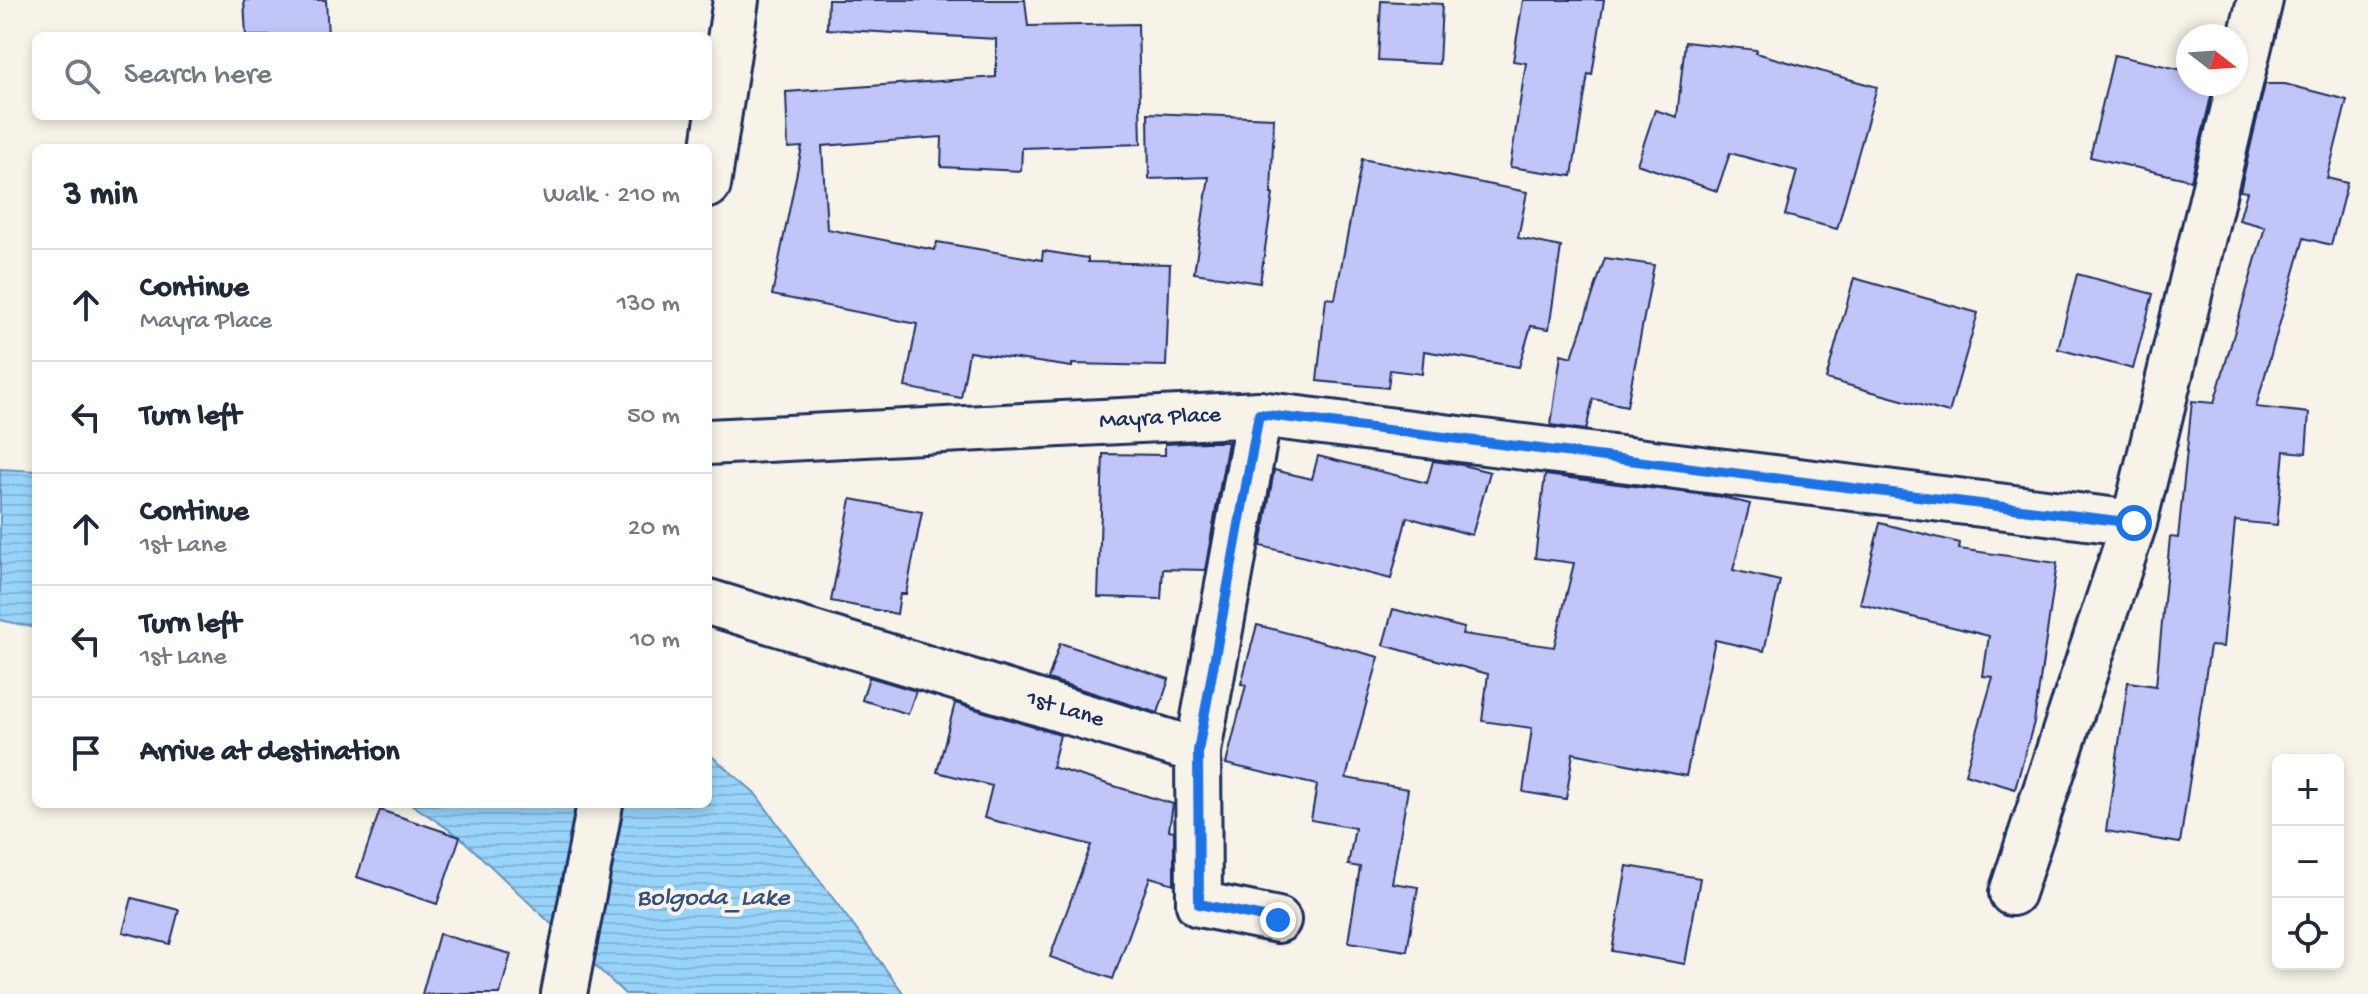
<!DOCTYPE html>
<meta charset="utf-8">
<style>
body{margin:0;font-family:"Gochi Hand",sans-serif;background:#f2f2f3;color:#1f2937}
.controls{position:absolute;right:24px;bottom:24px;display:grid;overflow:hidden;border-radius:12px;box-shadow:0 4px 12px #0003}
.controls button{width:72px;height:72px;display:grid;place-items:center;padding:0;border:0;border-bottom:2px solid #e0e1e3;background:#fff;color:#1f2937;font:40px sans-serif}
.compass{position:absolute;left:2176px;top:24px;width:72px;height:72px;border-radius:50%;background:#fff;box-shadow:0 4px 12px #0003;rotate:107deg}
.stop{position:absolute;width:24px;height:24px;margin:-18px;border:6px solid #1a73e8;border-radius:50%;background:#fff}
.stop.end{background:#1a73e8;border-color:#fff;box-shadow:0 2px 8px #0008}
.list{margin:0;padding:0;list-style:none}
h2{display:flex;justify-content:space-between;align-items:center;height:104px;margin:0;padding:0 32px;font-size:34px}
h2 small{font-size:26px;font-weight:400;color:#747a83}
.list li{display:grid;grid-template-columns:52px 1fr auto;gap:24px;align-items:center;box-sizing:border-box;height:112px;padding:0 32px;border-top:2px solid #e0e1e3}
.list b{display:block;font-size:30px;white-space:nowrap}
.list p{margin:0;font-size:26px;white-space:nowrap;color:#747a83}
.list em{font-size:26px;font-style:normal;color:#747a83}
.icon{flex:none;width:44px;height:44px;fill:none;stroke:currentColor;stroke-width:2;stroke-linecap:round;stroke-linejoin:round}
.map{position:relative;flex:none;width:2368px;height:994px;overflow:hidden}
.search{position:absolute;background:#fff;box-shadow:0 4px 12px #0003;left:32px;top:32px;width:680px;height:88px;display:flex;align-items:center;gap:20px;box-sizing:border-box;padding:0 28px;border-radius:12px;color:#747a83;font-size:30px}
.panel{position:absolute;background:#fff;box-shadow:0 4px 12px #0003;left:32px;top:144px;width:680px;height:664px;border-radius:12px}
.map>svg:first-child{display:block}
.water{fill:url(#water-rules);stroke:#6692bb;stroke-width:2}
.building{fill:#c2c5f7;stroke:#1b2f5e;stroke-width:2}
.lines{fill:none;stroke-linecap:round;stroke-linejoin:round}
.minor-casing{stroke:#1b2f5e;stroke-width:50}
.minor{stroke:#f7f3e8;stroke-width:44}
.route{stroke:#1a73e8;stroke-width:10}
.labels{text-anchor:middle;dominant-baseline:central;stroke-width:8;stroke-linejoin:round;paint-order:stroke}
.street-label{font-size:24px;fill:#1b2f5e;stroke:#f7f3e8}
.water-label{font-size:26px;font-style:italic;fill:#34507d;stroke:#f7f3e8}
</style>
<div class="map">
<svg width="2368" height="994" viewBox="0 0 2368 994">
<defs>
<pattern id="water-rules" width="6" height="5" patternUnits="userSpaceOnUse" patternTransform="scale(2)"><rect width="6" height="5" fill="#98d4f9"/><path d="M0 2.5h6" fill="none" stroke="#82b6d8"/></pattern>
</defs>
<rect width="100%" height="100%" fill="#f7f3e8"/>
<filter id="ink" filterUnits="userSpaceOnUse"><feTurbulence type="fractalNoise" baseFrequency=".0125" numOctaves="2"/><feDisplacementMap in="SourceGraphic" scale="16" xChannelSelector="R" yChannelSelector="G"/><feConvolveMatrix kernelMatrix="1 2 1 2 8 2 1 2 1" color-interpolation-filters="sRGB"/></filter>
<g filter="url(#ink)">
<!-- water -->
<g class="water">
<path d="M 0,469 L 36,471 L 36,628 L 0,620 Z"/>
<path d="M 708,753 L 754,792 L 904,994 L 625,994 L 460,837 L 411,804 L 708,804 Z"/>
</g>
<!-- building -->
<g class="building">
<path d="M 244,0 L 326,0 L 328,36 L 246,36 Z"/>
<path d="M 828,0 L 1025,0 L 1028,26 L 1138,24 L 1141,144 L 1022,148 L 1021,171 L 941,167 L 942,137 L 822,146 L 827,229 L 935,250 L 937,242 L 1042,260 L 1043,251 L 1088,258 L 1088,262 L 1170,264 L 1166,366 L 1072,364 L 1072,367 L 969,352 L 961,398 L 905,387 L 917,324 L 772,295 L 802,147 L 788,148 L 786,92 L 996,77 L 996,39 L 827,29 Z"/>
<path d="M 1523,0 L 1604,0 L 1592,75 L 1588,74 L 1572,176 L 1510,167 L 1526,63 L 1513,61 Z"/>
<path d="M 1381,1 L 1442,4 L 1439,64 L 1378,61 Z"/>
<path d="M 1685,42 L 1757,50 L 1756,53 L 1877,87 L 1837,229 L 1785,215 L 1797,171 L 1730,153 L 1717,191 L 1637,164 L 1655,110 L 1677,117 Z"/>
<path d="M 2114,55 L 2188,71 L 2188,84 L 2214,84 L 2191,180 L 2090,157 Z"/>
<path d="M 2265,84 L 2285,84 L 2347,100 L 2327,178 L 2347,183 L 2331,245 L 2304,238 L 2256,407 L 2309,413 L 2306,453 L 2284,451 L 2277,525 L 2235,521 L 2223,647 L 2210,646 L 2180,843 L 2106,831 L 2128,682 L 2156,686 L 2170,537 L 2178,538 L 2192,401 L 2214,403 L 2265,227 L 2239,220 L 2247,192 L 2240,191 Z"/>
<path d="M 1148,113 L 1274,118 L 1271,194 L 1273,194 L 1260,283 L 1194,273 L 1209,177 L 1149,179 Z"/>
<path d="M 1362,159 L 1527,192 L 1518,238 L 1561,247 L 1549,329 L 1531,326 L 1519,367 L 1424,351 L 1422,374 L 1390,370 L 1388,388 L 1317,381 L 1326,298 L 1335,299 Z"/>
<path d="M 1605,258 L 1654,265 L 1627,406 L 1593,399 L 1586,430 L 1551,425 L 1561,354 L 1572,357 Z"/>
<path d="M 2077,274 L 2153,294 L 2133,369 L 2058,349 Z"/>
<path d="M 1854,278 L 1978,313 L 1949,413 L 1826,379 Z"/>
<path d="M 1206,442 L 1228,442 L 1205,570 L 1163,569 L 1161,599 L 1098,597 L 1103,454 L 1165,455 L 1165,444 Z"/>
<path d="M 1318,456 L 1427,483 L 1433,461 L 1462,465 L 1490,472 L 1472,535 L 1407,517 L 1391,579 L 1261,546 L 1274,470 L 1312,479 Z"/>
<path d="M 1545,475 L 1722,497 L 1750,504 L 1733,570 L 1780,581 L 1764,651 L 1715,640 L 1686,776 L 1573,753 L 1566,799 L 1523,792 L 1532,728 L 1482,721 L 1488,674 L 1383,645 L 1393,609 L 1464,628 L 1462,634 L 1554,647 L 1574,563 L 1535,558 Z"/>
<path d="M 851,499 L 922,512 L 906,594 L 900,594 L 897,614 L 831,601 Z"/>
<path d="M 1880,523 L 1960,543 L 1959,549 L 2057,563 L 2034,722 L 2015,789 L 1965,774 L 1993,677 L 1983,676 L 1989,636 L 1860,604 Z"/>
<path d="M 1257,625 L 1379,657 L 1346,778 L 1408,789 L 1392,883 L 1418,887 L 1407,951 L 1348,942 L 1360,867 L 1348,865 L 1355,828 L 1311,820 L 1317,785 L 1226,764 L 1246,685 L 1241,684 Z"/>
<path d="M 1060,643 L 1169,679 L 1158,713 L 1048,679 Z"/>
<path d="M 869,677 L 916,691 L 908,714 L 862,700 Z"/>
<path d="M 955,703 L 1060,735 L 1052,767 L 1173,804 L 1169,830 L 1174,831 L 1174,884 L 1150,877 L 1113,979 L 1050,957 L 1091,845 L 984,818 L 992,786 L 937,772 Z"/>
<path d="M 380,810 L 460,837 L 437,904 L 357,877 Z"/>
<path d="M 1627,866 L 1700,878 L 1685,964 L 1612,951 Z"/>
<path d="M 132,898 L 179,910 L 170,944 L 123,932 Z"/>
<path d="M 439,934 L 511,954 L 500,994 L 422,994 Z"/>
</g>
<g class="lines">
<!-- minor casing -->
<g class="minor-casing">
<g id="minor">
<path d="M 708,185 L 736,0"/>
<path d="M 708,442 L 1259,414 L 2134,523"/>
<path d="M 708,602 L 1198,751 L 1199,904 L 1278,920"/>
<path d="M 1198,751 L 1259,414"/>
<path d="M 2012,893 L 2134,523 L 2260,0"/>
<path d="M 564,994 L 600,804"/>
</g>
</g>
<!-- minor -->
<use href="#minor" class="minor"/>
</g>
</g>
<g class="lines" filter="url(#ink)">
<!-- route -->
<path class="route" d="M 1278,920 L 1199,904 L 1198,751 L 1259,414 L 2134,523"/>
</g>
<g class="labels">
<!-- street labels -->
<g class="street-label">
<text transform="translate(1160 419) rotate(-3)">Mayra Place</text>
<text transform="translate(1065 710) rotate(17)">1st Lane</text>
</g>
<!-- water labels -->
<g class="water-label">
<text x="713" y="899">Bolgoda_Lake</text>
</g>
</g>
</svg>
<div class="controls">
<button>+</button>
<button>−</button>
<button><svg class="icon" aria-label="locate" viewBox="0 0 24 24"><circle cx="12" cy="12" r="6"/><path d="M12 2v4M12 18v4M2 12h4M18 12h4"/></svg></button>
</div>
<svg class="compass" viewBox="-18 -18 36 36"><path d="M0-13l5 13h-10z" fill="#e53935"/><path d="M0 13l5-13h-10z" fill="#747a83"/></svg>
<div class="stop" style="left:2134px;top:523px"></div>
<div class="stop end" style="left:1278px;top:920px"></div>
<div class="search"><svg class="icon" aria-label="search" viewBox="0 0 24 24"><circle cx="10" cy="10" r="6"/><path d="M15 15l6 6"/></svg>Search here</div>
<section class="panel">
<h2>3 min<small>Walk · 210 m</small></h2>
<ul class="list">
<li><svg class="icon" aria-label="ahead" viewBox="0 0 24 24"><path d="M12 20V5M6 11l6-6 6 6"/></svg><div><b>Continue</b><p>Mayra Place</p></div><em>130 m</em></li>
<li><svg class="icon" aria-label="left" viewBox="0 0 24 24"><path d="M17 20v-9H6M10 6l-5 5 5 5"/></svg><div><b>Turn left</b></div><em>50 m</em></li>
<li><svg class="icon" aria-label="ahead" viewBox="0 0 24 24"><path d="M12 20V5M6 11l6-6 6 6"/></svg><div><b>Continue</b><p>1st Lane</p></div><em>20 m</em></li>
<li><svg class="icon" aria-label="left" viewBox="0 0 24 24"><path d="M17 20v-9H6M10 6l-5 5 5 5"/></svg><div><b>Turn left</b><p>1st Lane</p></div><em>10 m</em></li>
<li><svg class="icon" aria-label="arrive" viewBox="0 0 24 24"><path d="M6 21V4h12l-3 4 3 4H6"/></svg><div><b>Arrive at destination</b></div></li>
</ul>
</section>
</div>
